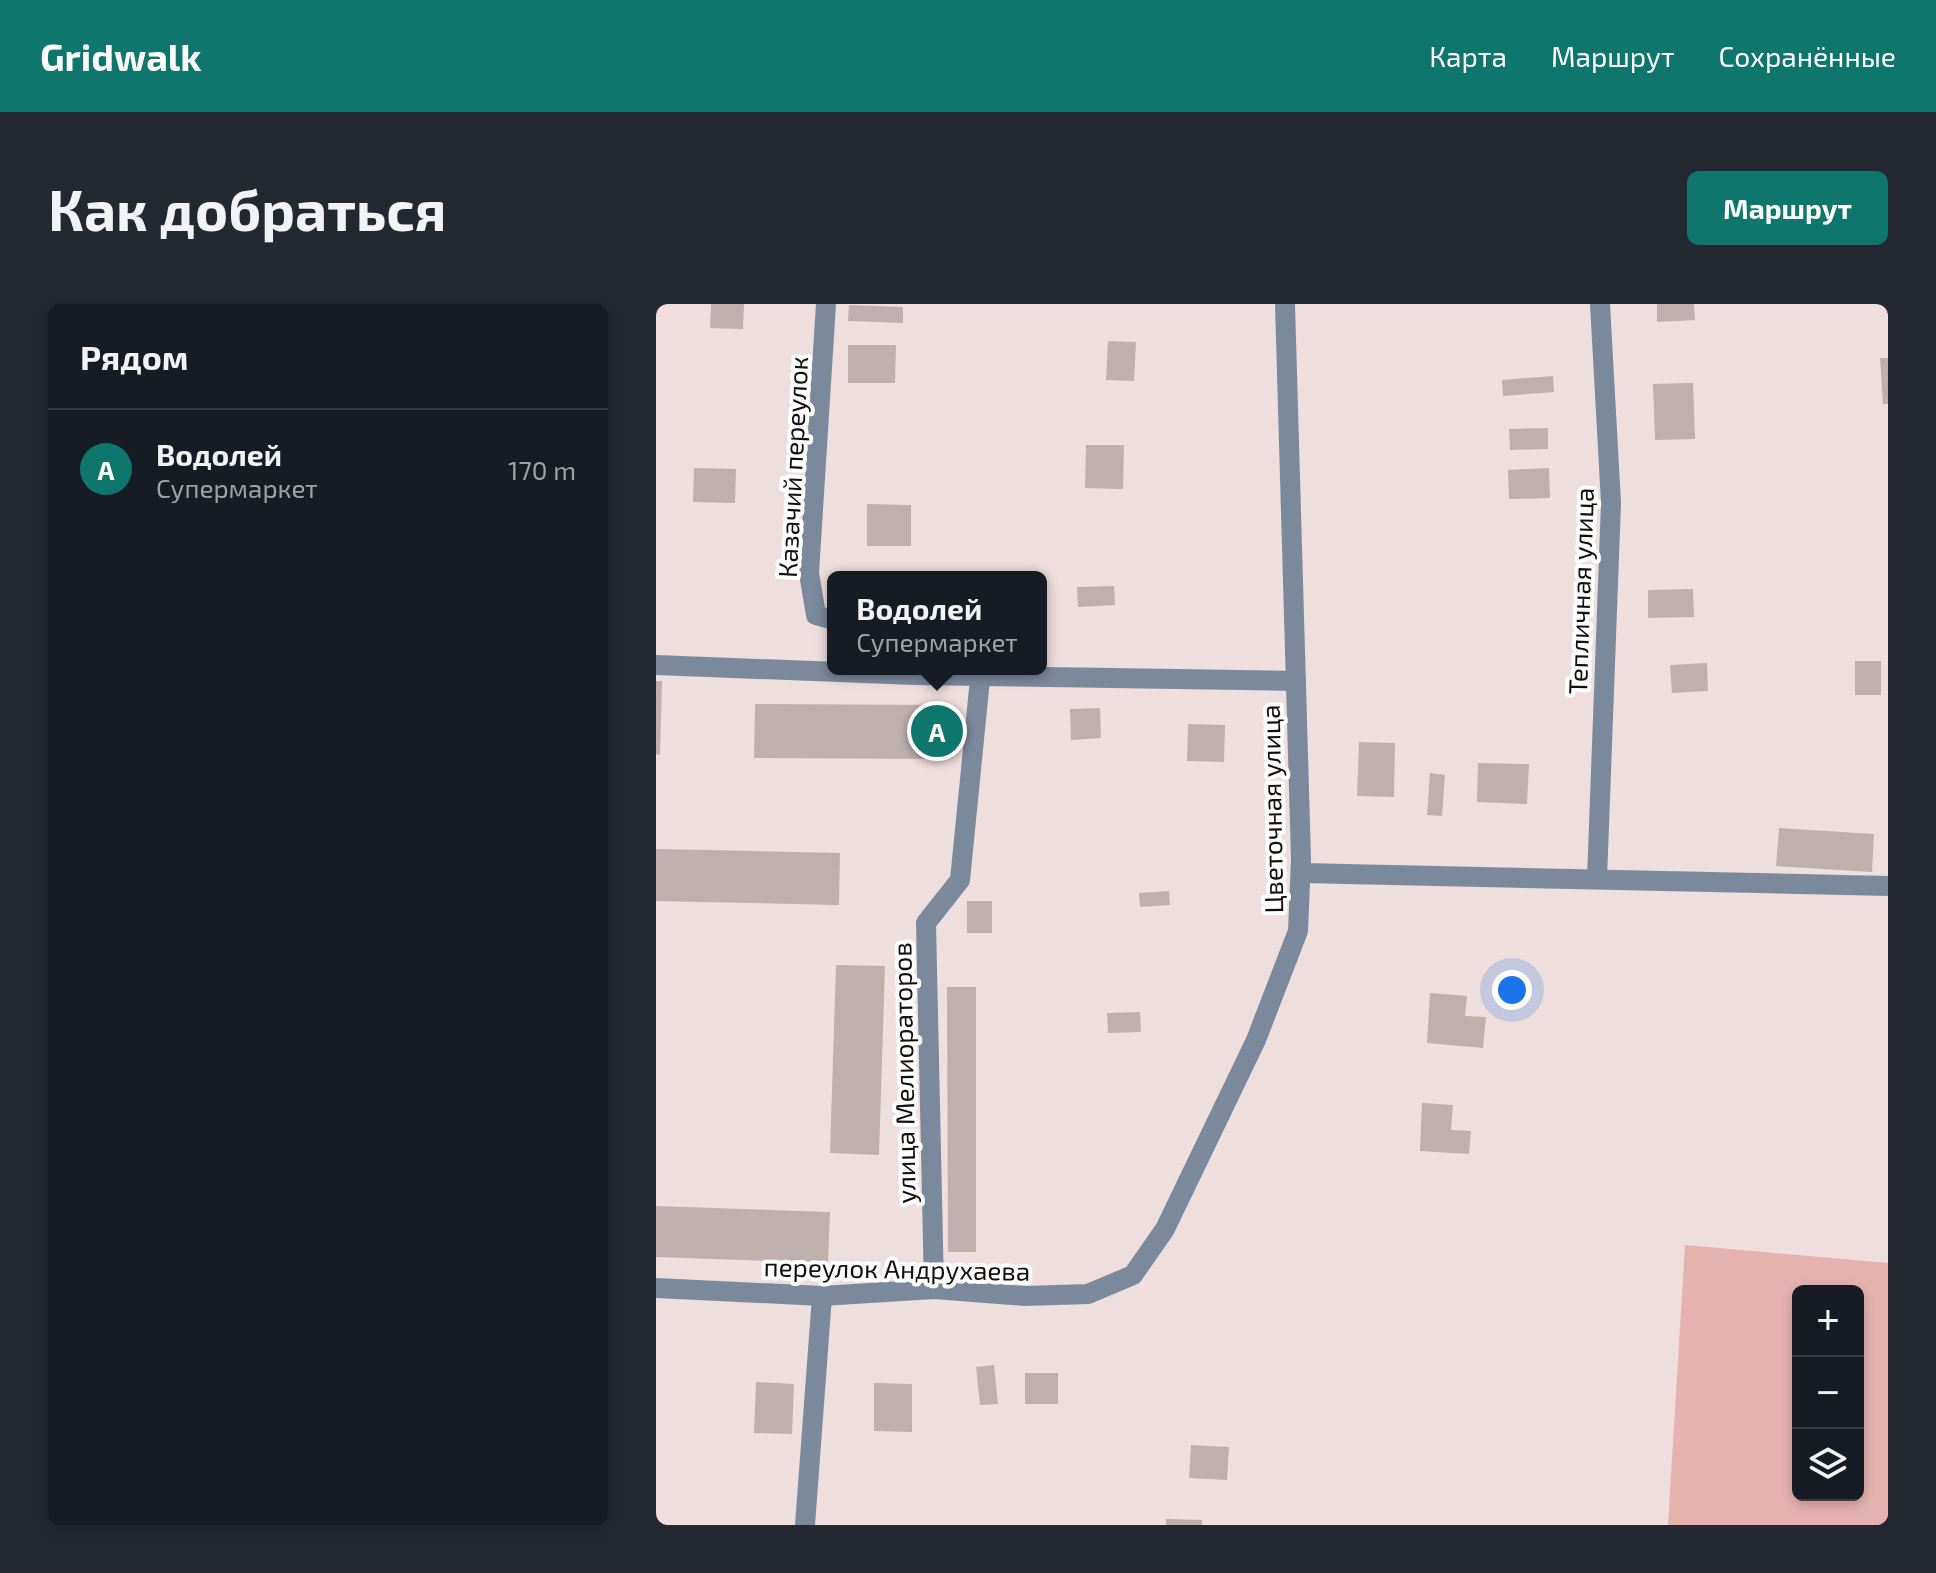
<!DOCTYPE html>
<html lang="ru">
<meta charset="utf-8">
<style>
body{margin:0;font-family:"Exo 2",sans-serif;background:#242831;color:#f1f3f6}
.controls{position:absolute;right:24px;bottom:24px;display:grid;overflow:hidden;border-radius:12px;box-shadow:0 4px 12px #0003}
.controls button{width:72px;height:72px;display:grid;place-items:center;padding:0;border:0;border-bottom:2px solid #363941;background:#171b24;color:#f1f3f6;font:40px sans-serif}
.you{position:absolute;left:856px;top:686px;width:28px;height:28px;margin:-20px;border:6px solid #fff;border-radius:50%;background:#1a73e8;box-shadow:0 0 0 12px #1a73e833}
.badge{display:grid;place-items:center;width:52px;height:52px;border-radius:50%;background:#0f766e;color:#fff;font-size:26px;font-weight:700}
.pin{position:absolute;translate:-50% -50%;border:4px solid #fff;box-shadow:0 2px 8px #0006}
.popup{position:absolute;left:171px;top:267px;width:220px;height:104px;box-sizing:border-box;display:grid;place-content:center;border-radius:12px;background:#171b24;filter:drop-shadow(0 2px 6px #0005);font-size:26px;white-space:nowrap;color:#9ea1a6}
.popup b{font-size:30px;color:#f1f3f6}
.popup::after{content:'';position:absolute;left:50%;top:100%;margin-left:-16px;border:16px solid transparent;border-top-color:#171b24}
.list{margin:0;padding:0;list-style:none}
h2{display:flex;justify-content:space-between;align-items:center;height:104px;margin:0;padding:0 32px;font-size:34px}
h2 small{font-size:26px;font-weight:400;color:#9ea1a6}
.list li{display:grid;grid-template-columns:52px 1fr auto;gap:24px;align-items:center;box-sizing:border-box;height:120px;padding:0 32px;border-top:2px solid #363941}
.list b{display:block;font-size:30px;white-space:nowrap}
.list p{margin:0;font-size:26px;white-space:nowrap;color:#9ea1a6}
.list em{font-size:26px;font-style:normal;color:#9ea1a6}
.icon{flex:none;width:44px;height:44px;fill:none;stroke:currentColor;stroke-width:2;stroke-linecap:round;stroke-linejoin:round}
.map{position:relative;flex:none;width:1232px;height:1221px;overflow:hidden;border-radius:12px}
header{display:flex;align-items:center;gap:48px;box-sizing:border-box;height:112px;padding:0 40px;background:#0f766e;color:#fff}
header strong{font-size:38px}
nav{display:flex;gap:44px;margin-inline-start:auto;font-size:28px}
.intro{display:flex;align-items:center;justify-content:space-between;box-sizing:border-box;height:192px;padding:0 48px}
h1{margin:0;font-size:56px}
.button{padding:20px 36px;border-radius:12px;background:#0f766e;color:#fff;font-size:28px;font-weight:700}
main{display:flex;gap:48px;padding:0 48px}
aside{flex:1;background:#171b24;border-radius:12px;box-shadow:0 4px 12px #0003}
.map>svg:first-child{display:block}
.green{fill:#e5b2ae;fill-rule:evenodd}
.building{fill:#bfb0ae}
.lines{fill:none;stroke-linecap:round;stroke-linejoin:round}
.minor{stroke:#7b899d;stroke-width:20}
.labels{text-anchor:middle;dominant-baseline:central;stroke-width:8;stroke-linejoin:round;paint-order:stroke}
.street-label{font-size:26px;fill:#140f0f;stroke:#fff}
</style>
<header>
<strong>Gridwalk</strong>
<nav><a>Карта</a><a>Маршрут</a><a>Сохранённые</a></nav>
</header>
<div class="intro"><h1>Как добраться</h1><a class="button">Маршрут</a></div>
<main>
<aside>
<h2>Рядом<small></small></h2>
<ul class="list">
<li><span class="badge">A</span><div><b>Водолей</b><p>Супермаркет</p></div><em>170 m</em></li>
</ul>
</aside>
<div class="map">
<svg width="1232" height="1221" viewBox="0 0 1232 1221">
<rect width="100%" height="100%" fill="#eededd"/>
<!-- green -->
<path class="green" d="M 1029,941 L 1232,959 L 1232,1221 L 1012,1221 ZM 1142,987 L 1202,987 L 1202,1191 L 1142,1191 Z"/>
<!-- building -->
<g class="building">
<path d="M 55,0 L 88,0 L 87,25 L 54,24 Z"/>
<path d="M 1001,0 L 1038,0 L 1039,16 L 1001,18 Z"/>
<path d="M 193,1 L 247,3 L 247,19 L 192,17 Z"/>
<path d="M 452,37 L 480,38 L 478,77 L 450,76 Z"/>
<path d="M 192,41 L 240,41 L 239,79 L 192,79 Z"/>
<path d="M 1224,54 L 1232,54 L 1232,100 L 1227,100 Z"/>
<path d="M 897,72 L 898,88 L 847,92 L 846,76 Z"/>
<path d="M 1037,79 L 1039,135 L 999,136 L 997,80 Z"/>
<path d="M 892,124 L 892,145 L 854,146 L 853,125 Z"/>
<path d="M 430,141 L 468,141 L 467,185 L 429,184 Z"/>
<path d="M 38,164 L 80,165 L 79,199 L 37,198 Z"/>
<path d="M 893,164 L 894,194 L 853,195 L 852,166 Z"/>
<path d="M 211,200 L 255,201 L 255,242 L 211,242 Z"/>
<path d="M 458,282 L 459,301 L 422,303 L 421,283 Z"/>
<path d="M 1037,285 L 1038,313 L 992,314 L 992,286 Z"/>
<rect x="1199" y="357" width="26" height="34"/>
<path d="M 1051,359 L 1052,387 L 1016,389 L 1014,361 Z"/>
<path d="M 0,377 L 6,377 L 4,451 L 0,450 Z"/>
<path d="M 99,400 L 291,401 L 291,455 L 98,454 Z"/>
<path d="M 444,404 L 445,434 L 415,436 L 414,405 Z"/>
<path d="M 532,420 L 569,421 L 568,458 L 531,457 Z"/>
<path d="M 703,438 L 739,439 L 738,493 L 701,492 Z"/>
<path d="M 822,459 L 873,460 L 871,500 L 821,498 Z"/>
<path d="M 774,469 L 789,471 L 786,512 L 771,511 Z"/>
<path d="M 1123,524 L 1218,530 L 1216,568 L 1120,562 Z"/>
<path d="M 0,545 L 184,549 L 183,601 L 0,597 Z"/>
<path d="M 513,587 L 514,601 L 484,603 L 483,589 Z"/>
<rect x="311" y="597" width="25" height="32"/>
<path d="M 180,661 L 229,662 L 223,851 L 174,849 Z"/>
<path d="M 291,683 L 320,683 L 320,948 L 292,948 Z"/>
<path d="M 774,689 L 811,692 L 809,712 L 830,713 L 827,744 L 771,739 Z"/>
<path d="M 484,708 L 485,728 L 452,729 L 451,709 Z"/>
<path d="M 766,799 L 797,801 L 795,826 L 815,827 L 813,850 L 764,847 Z"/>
<path d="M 0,902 L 174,908 L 172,959 L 0,953 Z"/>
<path d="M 338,1061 L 342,1100 L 324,1101 L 320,1063 Z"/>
<rect x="369" y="1069" width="33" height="31"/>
<path d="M 100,1078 L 138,1080 L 136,1130 L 98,1129 Z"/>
<path d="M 218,1079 L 256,1080 L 256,1128 L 218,1127 Z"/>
<path d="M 535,1141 L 573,1143 L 571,1176 L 533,1174 Z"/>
<path d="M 510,1215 L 546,1216 L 546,1221 L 510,1221 Z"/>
</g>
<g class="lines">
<!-- minor -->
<g class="minor">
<path d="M 170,0 L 153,269 L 160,311 L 177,316"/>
<path d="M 0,361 L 259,371 L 640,377"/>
<path d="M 645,569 L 1232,582"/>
<path d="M 941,575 L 955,199 L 944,0"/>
<path d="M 0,984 L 166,992 L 278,985 L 369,992 L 432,990 L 477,971 L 509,925 L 600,736 L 642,627 L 645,555 L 629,0"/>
<path d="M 278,985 L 270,619 L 304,576 L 325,365"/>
<path d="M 149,1221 L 166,992"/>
</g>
</g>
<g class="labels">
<!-- street labels -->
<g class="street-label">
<text transform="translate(136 163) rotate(-87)">Казачий переулок</text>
<text transform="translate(924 287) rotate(-88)">Тепличная улица</text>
<text transform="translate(615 505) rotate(-91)">Цветочная улица</text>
<text transform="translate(247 769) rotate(-91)">улица Мелиораторов</text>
<text transform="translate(241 964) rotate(1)">переулок Андрухаева</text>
</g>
</g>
</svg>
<div class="controls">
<button>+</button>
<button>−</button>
<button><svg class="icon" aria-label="layers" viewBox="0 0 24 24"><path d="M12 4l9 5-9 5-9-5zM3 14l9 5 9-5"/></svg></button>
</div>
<div class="you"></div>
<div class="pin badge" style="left:281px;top:427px">A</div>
<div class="popup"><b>Водолей</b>Супермаркет</div>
</div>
</main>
